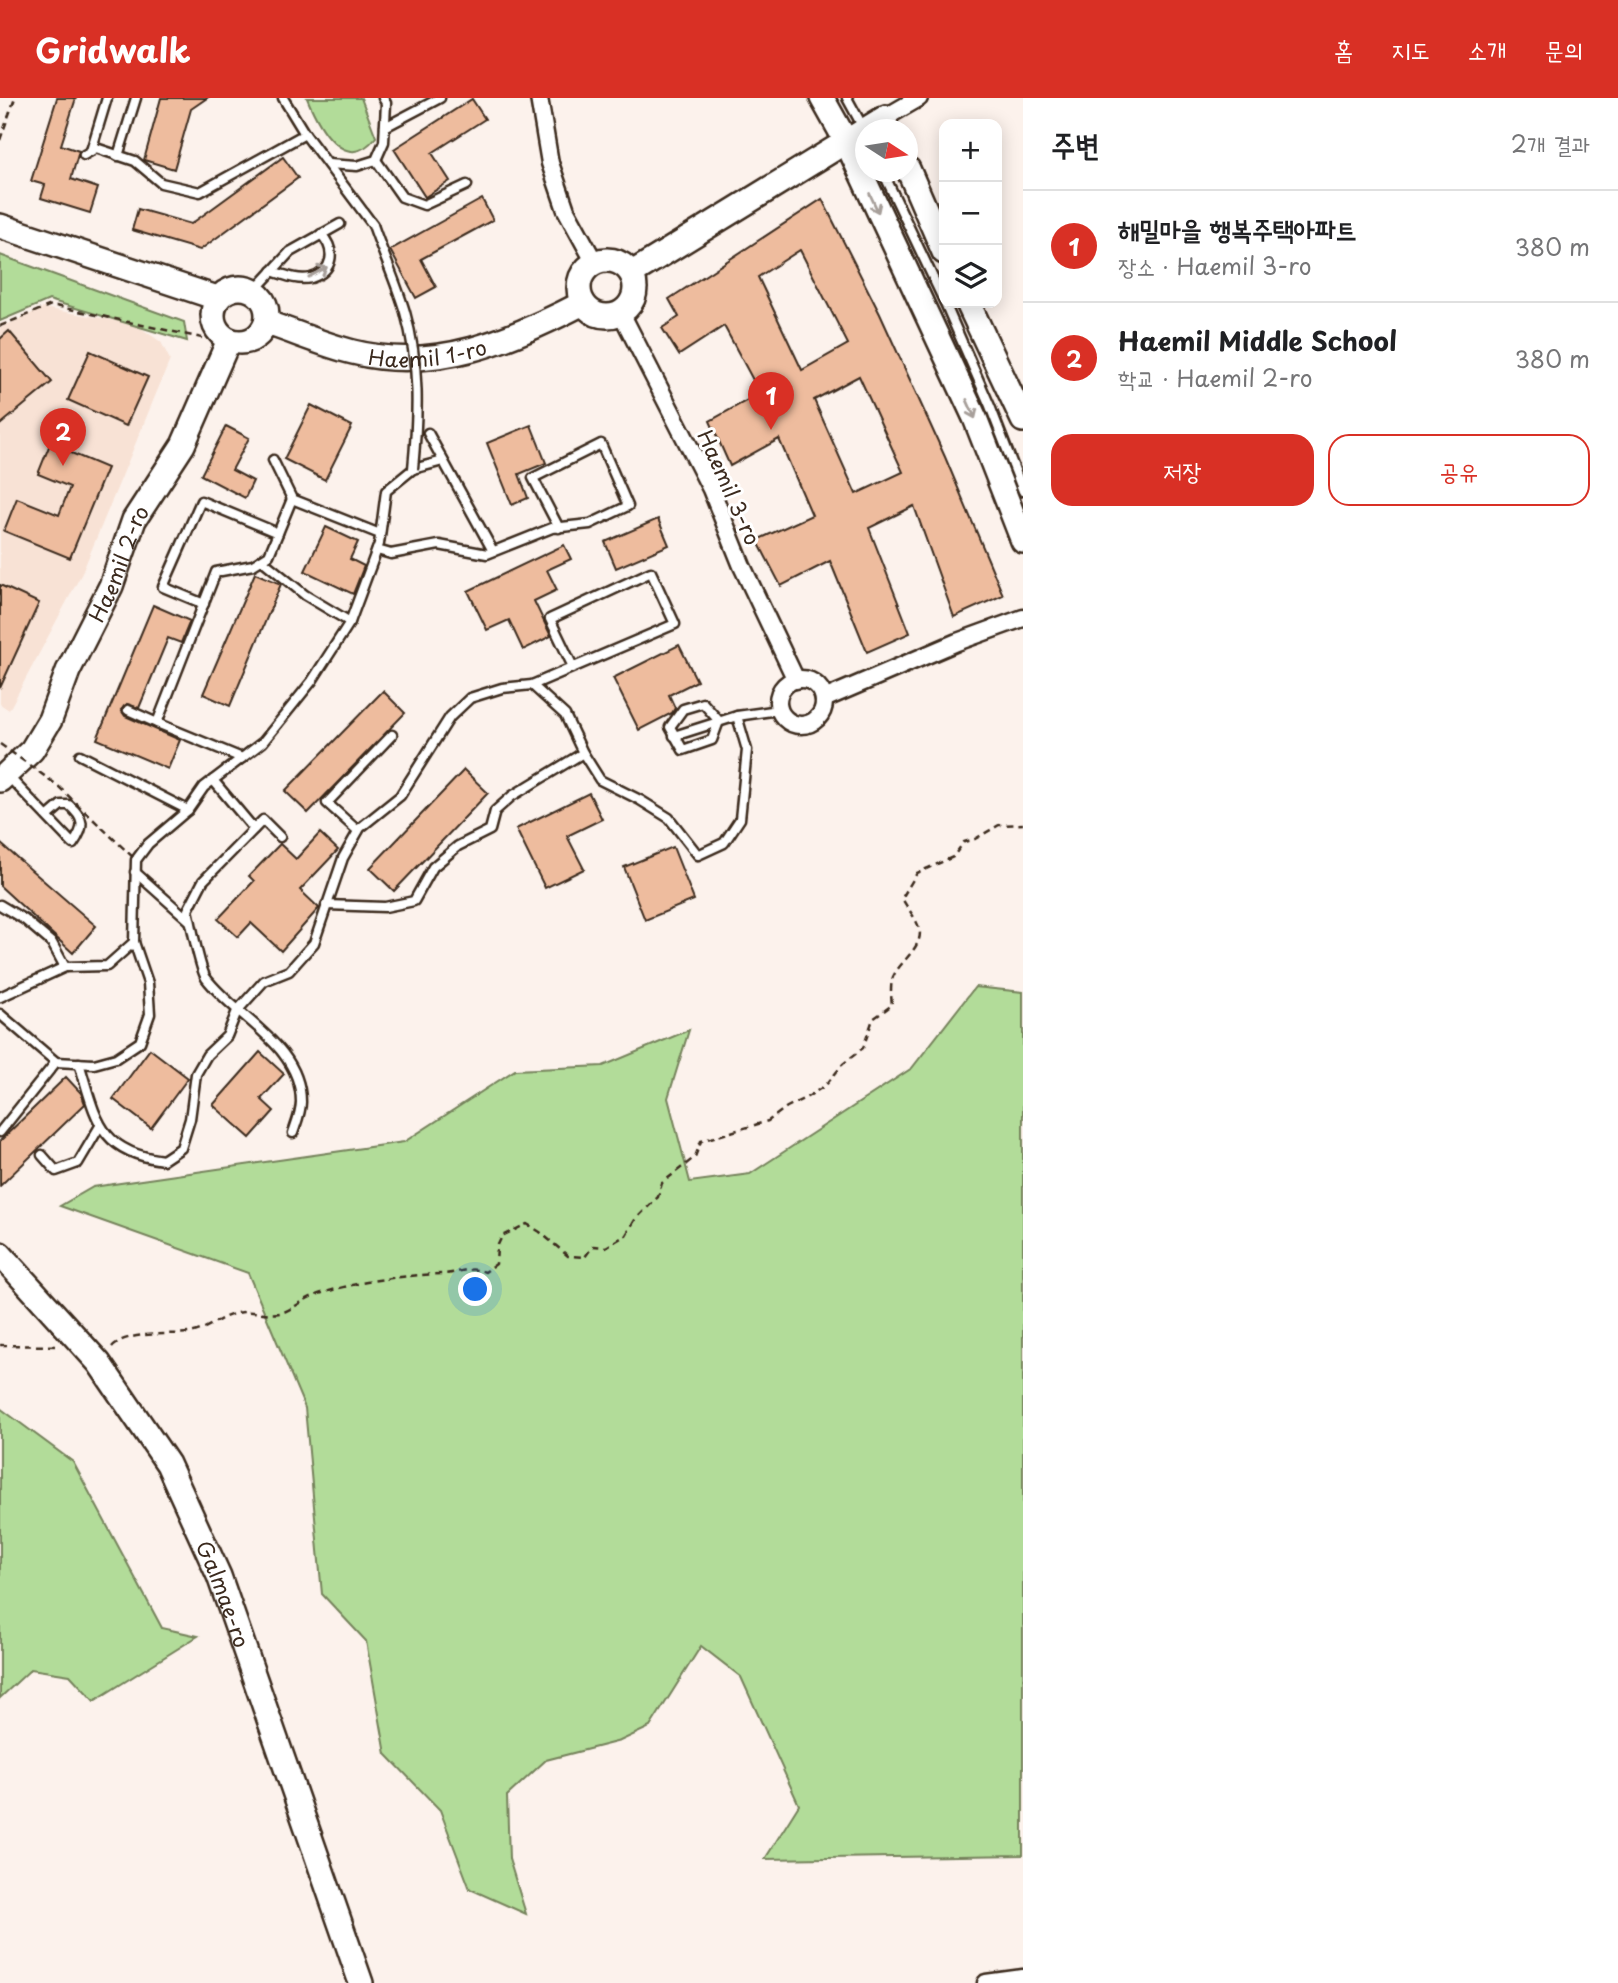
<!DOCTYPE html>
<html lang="ko">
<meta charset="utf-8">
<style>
body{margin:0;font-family:"Playpen Sans","Poor Story",sans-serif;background:#f2f2f2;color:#202124}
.controls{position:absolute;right:21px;top:21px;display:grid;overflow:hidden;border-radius:14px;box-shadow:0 4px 18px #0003}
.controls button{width:63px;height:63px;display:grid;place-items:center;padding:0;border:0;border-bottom:2px solid #e0e0e0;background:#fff;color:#202124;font:35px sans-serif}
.compass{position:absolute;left:855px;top:21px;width:63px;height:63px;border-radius:50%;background:#fff;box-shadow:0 4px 18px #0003;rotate:102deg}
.you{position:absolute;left:476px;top:1192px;width:24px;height:24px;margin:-18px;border:5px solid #fff;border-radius:50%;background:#1a73e8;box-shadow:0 0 0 10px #1a73e833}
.badge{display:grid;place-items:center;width:46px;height:46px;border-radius:50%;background:#d93025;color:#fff;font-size:23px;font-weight:700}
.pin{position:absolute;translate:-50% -58px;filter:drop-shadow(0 2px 4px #0008)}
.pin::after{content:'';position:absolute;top:37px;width:24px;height:21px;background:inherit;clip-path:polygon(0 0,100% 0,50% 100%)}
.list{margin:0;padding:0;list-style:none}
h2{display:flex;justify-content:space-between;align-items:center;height:91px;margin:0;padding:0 28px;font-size:30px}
h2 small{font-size:23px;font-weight:400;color:#757577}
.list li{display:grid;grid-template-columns:46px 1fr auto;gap:21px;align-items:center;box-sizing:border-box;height:112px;padding:0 28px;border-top:2px solid #e0e0e0}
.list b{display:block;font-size:26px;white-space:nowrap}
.list p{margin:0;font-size:23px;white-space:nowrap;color:#757577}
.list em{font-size:23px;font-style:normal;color:#757577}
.actions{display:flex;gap:14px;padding:21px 28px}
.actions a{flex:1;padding:16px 0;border:2px solid #d93025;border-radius:21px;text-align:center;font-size:24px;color:#d93025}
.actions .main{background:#d93025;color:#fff}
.icon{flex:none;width:38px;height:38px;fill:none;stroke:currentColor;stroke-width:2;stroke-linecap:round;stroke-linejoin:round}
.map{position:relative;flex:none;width:1023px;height:1885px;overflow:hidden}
header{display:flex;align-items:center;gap:42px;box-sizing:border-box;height:98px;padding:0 35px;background:#d93025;color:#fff}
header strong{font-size:33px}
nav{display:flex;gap:38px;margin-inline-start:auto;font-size:24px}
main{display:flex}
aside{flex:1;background:#fff}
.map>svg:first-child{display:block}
.built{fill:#f8e2d5}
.green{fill:#b2dc99;stroke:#76835c;stroke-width:2}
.building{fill:#eebc9e;stroke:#3b2a1e;stroke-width:2;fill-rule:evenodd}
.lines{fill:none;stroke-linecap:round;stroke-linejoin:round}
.lane-casing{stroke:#3b2a1e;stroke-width:13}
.street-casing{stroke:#3b2a1e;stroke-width:21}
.secondary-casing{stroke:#3b2a1e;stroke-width:28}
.path{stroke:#3b2a1e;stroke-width:2.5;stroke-dasharray:7 5;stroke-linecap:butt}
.lane{stroke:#fff;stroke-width:8}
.street{stroke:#fff;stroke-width:16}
.secondary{stroke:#fff;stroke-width:23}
.lane-bridge-casing{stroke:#3b2a1e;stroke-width:13;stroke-linecap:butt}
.path-bridge{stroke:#3b2a1e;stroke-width:2.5;stroke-dasharray:7 5;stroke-linecap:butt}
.lane-bridge{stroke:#fff;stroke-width:8}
.oneway{stroke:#a79f9a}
.labels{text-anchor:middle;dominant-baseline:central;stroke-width:6;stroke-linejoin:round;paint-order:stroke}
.street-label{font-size:21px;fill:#3b2a1e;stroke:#fff}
</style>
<header>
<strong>Gridwalk</strong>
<nav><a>홈</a><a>지도</a><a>소개</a><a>문의</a></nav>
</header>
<main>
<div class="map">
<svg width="1023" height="1885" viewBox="0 0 1023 1885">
<rect width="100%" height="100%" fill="#fcf2ec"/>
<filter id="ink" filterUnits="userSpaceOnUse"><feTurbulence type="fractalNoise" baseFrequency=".0143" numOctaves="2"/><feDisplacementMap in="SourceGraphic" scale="14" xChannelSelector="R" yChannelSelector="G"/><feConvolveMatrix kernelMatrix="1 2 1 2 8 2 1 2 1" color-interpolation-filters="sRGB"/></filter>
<g filter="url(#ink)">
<!-- built -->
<path class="built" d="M 43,210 L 135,226 L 161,244 L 170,262 L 82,475 L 9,612 L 0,606 L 0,230 Z"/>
<!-- green -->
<g class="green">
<path d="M 307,0 L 361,0 L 376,39 C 345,78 318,27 307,0 Z"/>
<path d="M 0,157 L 184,224 L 187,243 L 49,202 L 0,223 Z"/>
<path d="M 975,889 L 1023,894 L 1023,1757 L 765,1761 L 799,1707 L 741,1579 L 701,1548 L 650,1629 L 620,1643 L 546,1662 L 507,1698 L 509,1761 L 526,1816 L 470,1791 L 440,1712 L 386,1656 L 366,1543 L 322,1496 L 305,1310 L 248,1175 L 60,1108 L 93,1089 L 404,1044 L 515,972 L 603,968 L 689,932 L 668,1000 L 690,1084 L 750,1076 L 912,970 Z"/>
<path d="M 0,1310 L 73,1364 L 162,1530 L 198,1538 L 94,1603 L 70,1577 L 31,1571 L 0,1600 Z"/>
</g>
<!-- building -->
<g class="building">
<path d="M 57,0 L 76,0 L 61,47 L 79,53 L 71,81 L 98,90 L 90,115 L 41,100 L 45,87 L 31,83 Z"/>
<path d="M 161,0 L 207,0 L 191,11 L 174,71 L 144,62 Z"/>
<path d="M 472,1 L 485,21 L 432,55 L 450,83 L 425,99 L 394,51 Z"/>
<path d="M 283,59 L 298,80 L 200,152 L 132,132 L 138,111 L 191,126 Z"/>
<path d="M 482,101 L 493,122 L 421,161 L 436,189 L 416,200 L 390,152 Z"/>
<path d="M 822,101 L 880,216 L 945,359 L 1003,497 L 954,519 L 914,408 L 869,430 L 910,535 L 867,554 L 830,463 L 781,488 L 757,442 L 812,417 L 779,341 L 730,368 L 710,323 L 760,295 L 724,228 L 679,257 L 662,230 L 679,219 L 669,201 ZM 800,152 L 848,246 L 802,272 L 758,179 ZM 859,278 L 903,374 L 856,396 L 814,302 Z"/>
<path d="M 9,233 L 52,284 L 0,327 L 0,241 Z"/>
<path d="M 90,253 L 148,279 L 126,328 L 68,302 Z"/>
<path d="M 311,307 L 352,328 L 325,382 L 284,361 Z"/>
<path d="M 531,327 L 546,365 L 519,376 L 528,400 L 512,407 L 487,345 Z"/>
<path d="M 226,328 L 249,340 L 232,372 L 253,383 L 245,400 L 201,377 Z"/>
<path d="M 50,346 L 107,370 L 70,460 L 4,433 L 17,400 L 59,417 L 70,389 L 38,376 Z"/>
<path d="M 658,421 L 669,447 L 616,470 L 605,444 Z"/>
<path d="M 326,429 L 358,444 L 350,461 L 364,468 L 353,496 L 305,473 Z"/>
<path d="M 564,447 L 571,461 L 547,472 L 557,492 L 534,503 L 551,538 L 523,552 L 509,522 L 487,532 L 468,493 Z"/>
<path d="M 255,475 L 281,486 L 230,608 L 203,596 Z"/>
<path d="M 0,487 L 39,505 L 0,590 Z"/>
<path d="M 153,507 L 190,523 L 181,545 L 168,540 L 139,610 L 127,606 L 121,612 L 125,618 L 180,642 L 168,671 L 97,641 Z"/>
<path d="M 679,547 L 697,583 L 669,597 L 675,610 L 672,615 L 639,632 L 613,580 Z"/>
<path d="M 383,593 L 405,615 L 308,715 L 285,693 Z"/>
<path d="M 464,672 L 488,695 L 394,793 L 370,770 Z"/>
<path d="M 589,695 L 602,721 L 567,738 L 584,771 L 545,790 L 516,731 Z"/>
<path d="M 320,735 L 338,752 L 300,792 L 319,810 L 281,853 L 251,825 L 238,839 L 218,821 L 254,783 L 249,778 L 280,746 L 296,761 Z"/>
<path d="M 0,745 L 96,828 L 73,855 L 0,788 Z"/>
<path d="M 673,749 L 694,802 L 645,822 L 624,769 Z"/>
<path d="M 150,951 L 188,980 L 151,1030 L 113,1001 Z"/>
<path d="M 260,954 L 284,976 L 261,1001 L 274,1013 L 250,1040 L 213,1007 Z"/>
<path d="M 66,979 L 81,995 L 85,1006 L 0,1088 L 0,1043 Z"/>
</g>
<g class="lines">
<!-- lane casing -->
<g class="lane-casing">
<g id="lane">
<path d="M 283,0 L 305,36 L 373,127"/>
<path d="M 847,0 L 864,31"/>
<path d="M 385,29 L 440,0"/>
<path d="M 91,53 L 107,0"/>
<path d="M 84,57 L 96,50 L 135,63 L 161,85 L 200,94 L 305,36"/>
<path d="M 118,58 L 136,0"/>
<path d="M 376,62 L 402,99 L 424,107 L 467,87"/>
<path d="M 328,66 L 357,68 L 376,62 L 384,44 L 386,5 L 383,0"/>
<path d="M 883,74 L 944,203"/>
<path d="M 272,173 C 284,177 298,183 311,180 C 334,173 336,152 321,136"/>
<path d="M 254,193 L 290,154 L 340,126"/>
<path d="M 945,205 L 990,308 L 1023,393"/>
<path d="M 428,335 L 493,453"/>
<path d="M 273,362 L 292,401 L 380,436"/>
<path d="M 377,452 L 391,456 L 439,447 L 487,456 L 552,430 L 590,426 L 628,408 L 601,346 L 533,380 L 559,430"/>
<path d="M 262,462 L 305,497 L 350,524"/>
<path d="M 204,506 L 163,489 L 201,403 L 278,435"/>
<path d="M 532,587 L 565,617 L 583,655 L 600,682 L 640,702 L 669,720 L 698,757 L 724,745 L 740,721 L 747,652 L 737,618"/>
<path d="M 703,605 L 719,623 L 712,642 L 683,652 L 670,629 L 683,611 Z"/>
<path d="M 128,612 L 157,625"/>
<path d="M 674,638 L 737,618 L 779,612"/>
<path d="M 80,657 L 188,712"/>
<path d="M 242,660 L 157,625 L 216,474 L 253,467 L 269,457 L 292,401"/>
<path d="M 7,677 L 73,746 C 85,729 85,721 69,707 L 61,707 L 47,719"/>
<path d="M 213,682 L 254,731"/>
<path d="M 358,733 L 327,705 L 392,637"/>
<path d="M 280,739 L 263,722 L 203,783 L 188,812 C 192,828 199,869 206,880 C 236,920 301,947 301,1004 C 301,1014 296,1026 293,1035"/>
<path d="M 135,774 L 190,823"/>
<path d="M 0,807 L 25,822 L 52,845 L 65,869"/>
<path d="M 326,807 L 385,809 L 414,803 L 433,769 L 458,748 L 490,732 L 495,713 L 512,698 L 583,655"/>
<path d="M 0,899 L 65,869 L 107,868 L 134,844"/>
<path d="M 0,916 L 56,964 L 94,966 L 116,960 L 140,944 L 150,916 L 148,885 L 134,844 L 136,762 L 148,746 L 188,712 L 204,689 L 263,644 L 312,583 L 350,524 L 379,446 L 386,393 L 413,371 L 443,363"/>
<path d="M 79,965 C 96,1019 98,1054 163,1062 L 181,1050 L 190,1021 L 196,976 L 207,957 L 227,938 L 237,913 L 264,883 L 289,873 L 314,845 L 343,760 L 360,730 L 400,698 L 450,619 L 470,600 L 502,590 L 532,587 L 675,526 L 651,474 L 550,521 L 573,569"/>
<path d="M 0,1034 L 56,964"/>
<path d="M 42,1057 L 56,1073 L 78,1065 L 100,1028"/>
</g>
</g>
<!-- street casing -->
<g class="street-casing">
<g id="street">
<path d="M 539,0 L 550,65 L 566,112 L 595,165"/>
<path d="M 886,19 L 919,0"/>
<path d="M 621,215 L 711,391 L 742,468 L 796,582"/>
<circle cx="801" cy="604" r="23"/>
<path d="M 824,601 L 957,544 L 1023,520"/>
<path d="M 986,1885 L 1023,1880"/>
</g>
</g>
<!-- secondary casing -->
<g class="secondary-casing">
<g id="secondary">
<path d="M 822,0 L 846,43 L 975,320 L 1023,443"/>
<path d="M 908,71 L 944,154"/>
<path d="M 0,128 L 217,200"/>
<circle cx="607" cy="190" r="28"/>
<path d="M 632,175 L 886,19"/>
<circle cx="240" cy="217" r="27"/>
<path d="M 968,205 L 1023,322"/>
<path id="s1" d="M 267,225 C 295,234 324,247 353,254 C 435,275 512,242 583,205"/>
<path id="s2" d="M 0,682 L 32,652 L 50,622 L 68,573 L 111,488 L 134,422 L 183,347 L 229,242"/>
<path id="s3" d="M 0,1156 L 99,1265 L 168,1366 L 219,1478 L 361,1885"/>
</g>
</g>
<!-- path -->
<g class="path">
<path d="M 0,42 L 15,0"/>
<path d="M 0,228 L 51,207 L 202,240"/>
<path d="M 0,1247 L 56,1248"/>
<path d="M 112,1249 C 125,1233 170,1237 189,1235 C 209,1232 222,1216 243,1214 C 255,1213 268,1217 280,1215 C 291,1213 302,1202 313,1198 C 354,1184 400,1177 444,1176 C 460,1175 469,1168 485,1174 L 496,1166 L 497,1149 L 502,1138 L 527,1126 L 540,1134 L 568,1158 L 585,1159 L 593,1148 L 606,1149 L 626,1137 L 635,1122 L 658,1099 L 662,1085 L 695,1059 L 701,1043 L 768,1023 L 787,1009 L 809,998 L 826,987 L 843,966 L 863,950 L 873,921 L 892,907 C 891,898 890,887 893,879 C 899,864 925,848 919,830 C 916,820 907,810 902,800 L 917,775 L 953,759 L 964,744 L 975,741 L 999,727 L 1023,726"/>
</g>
<!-- lane -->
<use href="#lane" class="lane"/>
<!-- street -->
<use href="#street" class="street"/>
<!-- secondary -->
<use href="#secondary" class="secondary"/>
<!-- lane-bridge casing -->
<g class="lane-bridge-casing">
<path id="lane-bridge" d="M 373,127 C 383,156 396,184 405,214 C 420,266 418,318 413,371"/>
</g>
<!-- path-bridge -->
<path class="path-bridge" d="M 0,646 L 57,687 L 136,762"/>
<!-- lane-bridge -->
<use href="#lane-bridge" class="lane-bridge"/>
</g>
<!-- one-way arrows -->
<defs><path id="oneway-shaft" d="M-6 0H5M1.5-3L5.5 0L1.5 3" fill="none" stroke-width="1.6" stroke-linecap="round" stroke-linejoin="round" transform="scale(1.75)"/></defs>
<g class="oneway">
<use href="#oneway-shaft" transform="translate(874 105) rotate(65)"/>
<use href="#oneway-shaft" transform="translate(318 174) rotate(-29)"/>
<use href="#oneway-shaft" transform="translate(971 311) rotate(66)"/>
</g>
</g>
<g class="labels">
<!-- street labels -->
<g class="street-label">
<text stroke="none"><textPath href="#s1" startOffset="166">Haemil 1-ro</textPath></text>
<text transform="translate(730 389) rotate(66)">Haemil 3-ro</text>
<text stroke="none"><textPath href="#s2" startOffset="250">Haemil 2-ro</textPath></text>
<text stroke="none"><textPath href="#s3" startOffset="411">Galmae-ro</textPath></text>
</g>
</g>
</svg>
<div class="controls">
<button>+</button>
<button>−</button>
<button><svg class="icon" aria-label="layers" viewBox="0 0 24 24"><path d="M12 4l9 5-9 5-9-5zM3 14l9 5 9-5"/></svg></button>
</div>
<svg class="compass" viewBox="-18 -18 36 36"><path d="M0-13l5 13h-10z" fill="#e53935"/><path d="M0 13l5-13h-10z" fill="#757577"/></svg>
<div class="you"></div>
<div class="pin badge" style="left:771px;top:332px">1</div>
<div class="pin badge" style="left:63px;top:368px">2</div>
</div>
<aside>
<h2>주변<small>2개 결과</small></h2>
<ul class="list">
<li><span class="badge">1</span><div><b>해밀마을 행복주택아파트</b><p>장소 · Haemil 3-ro</p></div><em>380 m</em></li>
<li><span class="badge">2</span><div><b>Haemil Middle School</b><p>학교 · Haemil 2-ro</p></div><em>380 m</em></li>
</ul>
<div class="actions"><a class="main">저장</a><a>공유</a></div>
</aside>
</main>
